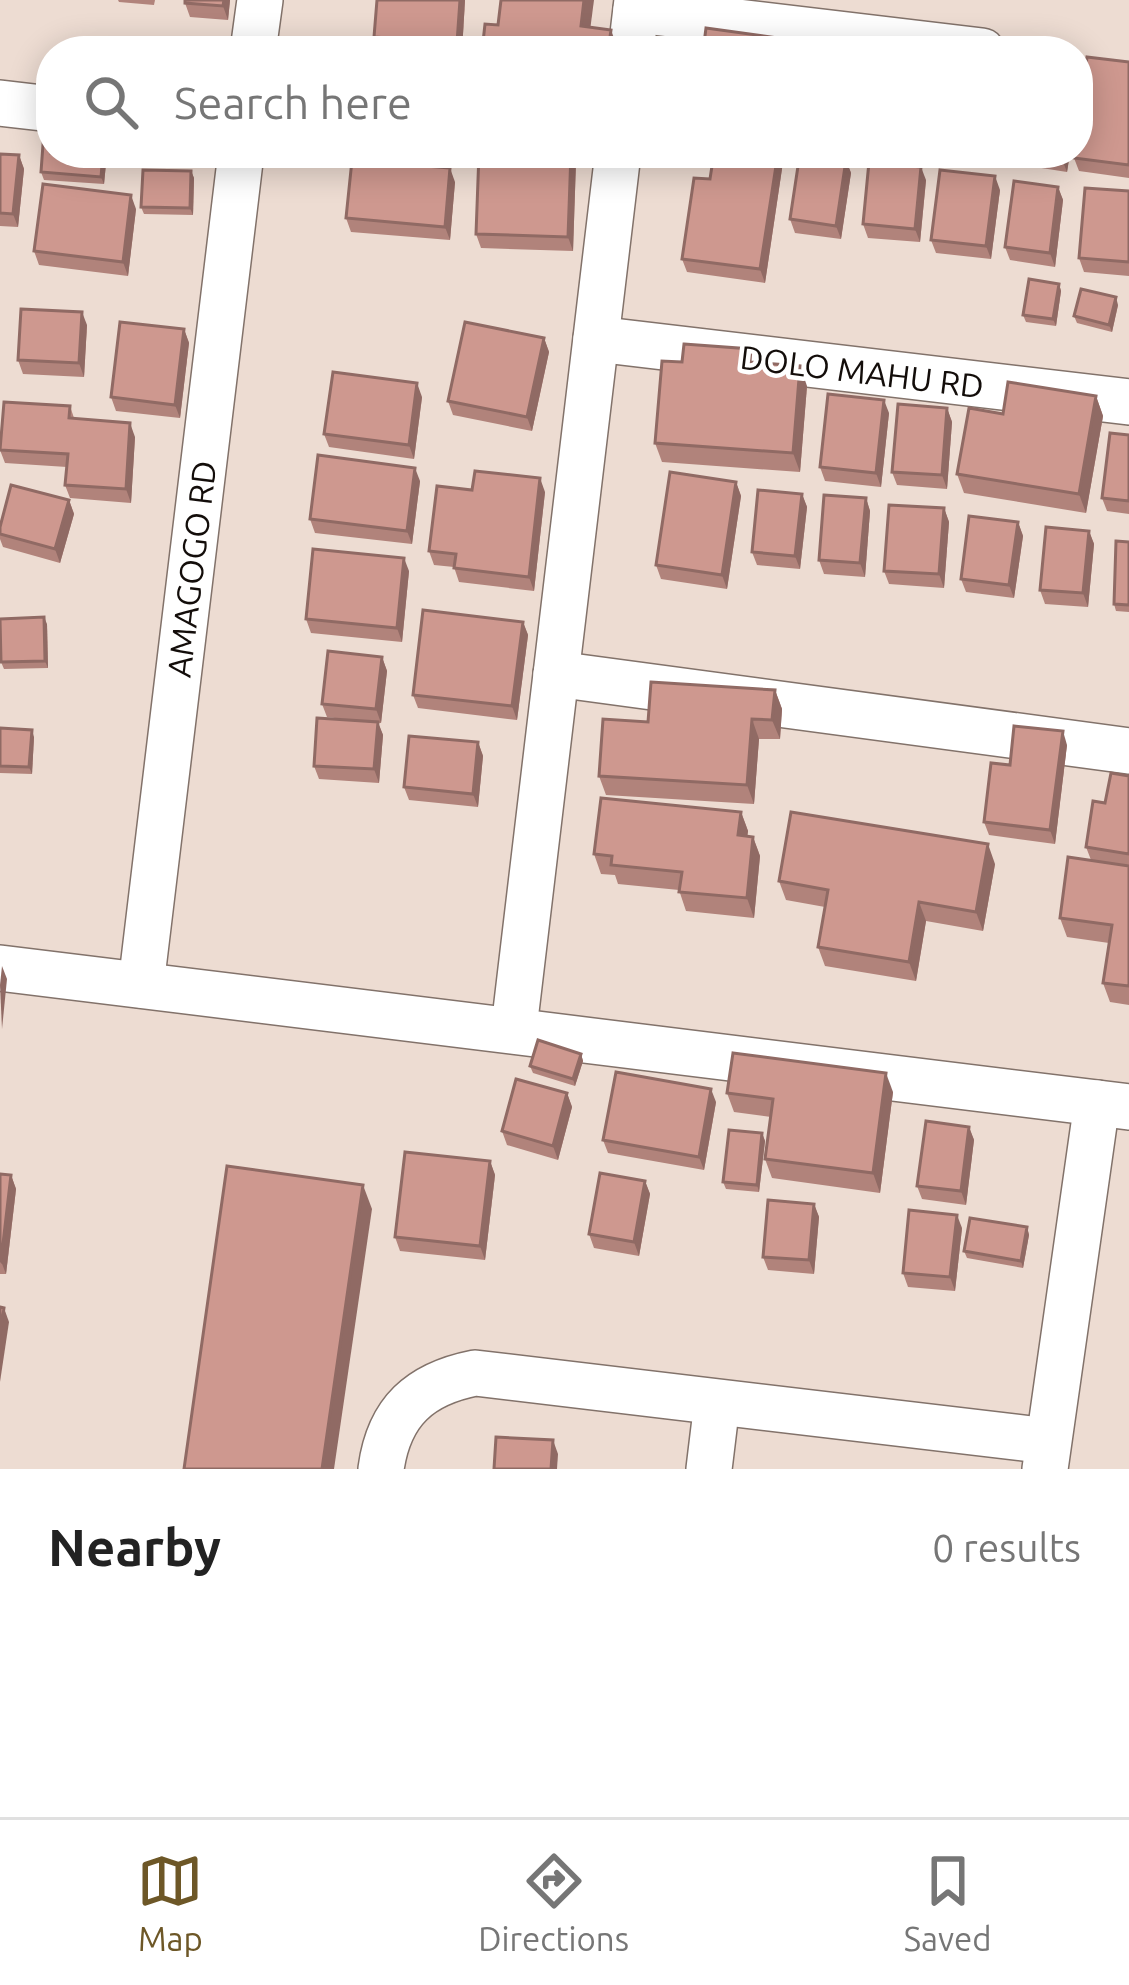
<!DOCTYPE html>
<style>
body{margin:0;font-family:Ubuntu,sans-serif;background:#f2f2f2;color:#222}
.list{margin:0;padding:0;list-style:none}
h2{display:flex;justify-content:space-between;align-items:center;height:156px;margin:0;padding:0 48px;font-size:51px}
h2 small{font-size:39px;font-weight:400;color:#767676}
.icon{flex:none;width:66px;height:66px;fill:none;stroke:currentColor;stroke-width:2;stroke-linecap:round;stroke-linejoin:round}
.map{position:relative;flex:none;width:1129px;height:1469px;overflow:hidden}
.search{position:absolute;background:#fff;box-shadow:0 6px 30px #0003;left:36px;right:36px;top:36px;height:132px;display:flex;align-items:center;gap:30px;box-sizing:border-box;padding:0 42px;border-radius:48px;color:#767676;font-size:45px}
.sheet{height:348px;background:#fff}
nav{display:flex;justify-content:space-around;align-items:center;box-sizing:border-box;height:168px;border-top:3px solid #e0e0e0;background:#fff;font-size:33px;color:#767676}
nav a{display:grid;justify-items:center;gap:6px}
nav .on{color:#6d5727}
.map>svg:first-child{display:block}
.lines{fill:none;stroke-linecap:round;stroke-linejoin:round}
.minor-casing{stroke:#82726a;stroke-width:48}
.minor{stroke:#fff;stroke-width:45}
.wall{fill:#b1837b}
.shaded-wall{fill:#906a64}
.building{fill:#ce988f;stroke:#906a64;stroke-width:3}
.labels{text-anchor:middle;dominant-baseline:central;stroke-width:9;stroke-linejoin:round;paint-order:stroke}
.street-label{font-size:33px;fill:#130d0a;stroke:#fff}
</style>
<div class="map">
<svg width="1129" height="1469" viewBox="0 0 1129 1469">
<rect width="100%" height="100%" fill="#eddcd2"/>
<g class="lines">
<!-- minor casing -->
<g class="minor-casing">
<g id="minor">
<path d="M 636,10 L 982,51"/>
<path d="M 253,51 L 260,0"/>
<path d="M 631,51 L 637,0"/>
<path d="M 0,103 L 51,109"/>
<path d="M 596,339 L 1129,402"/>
<path d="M 556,674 L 1129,751"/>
<path d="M 0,968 L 1129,1107"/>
<path d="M 141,985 L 241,153"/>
<path d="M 514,1028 L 618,153"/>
<path d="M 381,1469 C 389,1411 420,1384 475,1373 L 1048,1441"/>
<path d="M 709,1469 L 717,1403"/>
<path d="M 1045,1469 L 1097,1103"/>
</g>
</g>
<!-- minor -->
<use href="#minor" class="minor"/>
</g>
<!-- wall -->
<g class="wall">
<path d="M 118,0 L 155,0 L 154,5 L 119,2 Z"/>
<path d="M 230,0 L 228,20 L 190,17 L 185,3 Z"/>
<path d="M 465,0 L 462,51 L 379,51 L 374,37 Z"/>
<path d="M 1129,62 L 1129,178 L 1079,171 L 1074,158 Z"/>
<path d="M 51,153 L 107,153 L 104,184 L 44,180 L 41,172 Z"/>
<path d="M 479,153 L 573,153 L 576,161 L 573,251 L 481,248 L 476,234 Z"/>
<path d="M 714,153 L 780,153 L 783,162 L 765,283 L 687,272 L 682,259 L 710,179 Z"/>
<path d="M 936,153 L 989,153 L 989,158 Z"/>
<path d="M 1001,153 L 1070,153 L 1067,172 L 1004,162 Z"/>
<path d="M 0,154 L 19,155 L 24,169 L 18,227 L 0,226 Z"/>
<path d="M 846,160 L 851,173 L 841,239 L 795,233 L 790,219 Z"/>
<path d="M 191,171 L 194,178 L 193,215 L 144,214 L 141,207 Z"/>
<path d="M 926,180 L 920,242 L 868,238 L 863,224 Z"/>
<path d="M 455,182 L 450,240 L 351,232 L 346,218 Z"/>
<path d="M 1058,187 L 1063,200 L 1055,267 L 1010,260 L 1005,247 Z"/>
<path d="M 1000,190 L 991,259 L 936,253 L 931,240 Z"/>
<path d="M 1129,191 L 1129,276 L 1084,272 L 1079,258 Z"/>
<path d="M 136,209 L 128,276 L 39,265 L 34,251 Z"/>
<path d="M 1059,284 L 1061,291 L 1056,326 L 1026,322 L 1023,315 Z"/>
<path d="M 1118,305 L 1112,332 L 1077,323 L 1074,316 Z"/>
<path d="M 87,325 L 84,377 L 23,374 L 18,360 Z"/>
<path d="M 184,329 L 189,343 L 180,418 L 116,411 L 111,397 Z"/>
<path d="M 544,338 L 549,352 L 532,431 L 453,415 L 448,401 Z"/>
<path d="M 682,362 L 807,386 L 800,472 L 662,462 L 655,443 Z"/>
<path d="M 1096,396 L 1103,416 L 1086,513 L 964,493 L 957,474 L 1003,414 Z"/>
<path d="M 422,397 L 414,459 L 329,447 L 324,434 Z"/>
<path d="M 70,406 L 74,418 L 135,437 L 131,503 L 70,498 L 65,485 L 67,467 L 5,463 L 0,450 Z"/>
<path d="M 947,408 L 952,422 L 947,489 L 897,485 L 892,472 Z"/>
<path d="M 889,413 L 881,487 L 825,481 L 820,467 Z"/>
<path d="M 1129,435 L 1129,514 L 1107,511 L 1102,498 Z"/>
<path d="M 420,481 L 412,544 L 315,533 L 310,519 Z"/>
<path d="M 736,482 L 741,496 L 727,589 L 661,579 L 656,565 Z"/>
<path d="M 472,490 L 545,492 L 534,591 L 459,582 L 454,567 L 434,565 L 429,551 Z"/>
<path d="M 802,494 L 807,507 L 800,569 L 757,565 L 752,552 Z"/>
<path d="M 866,498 L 870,511 L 865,577 L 824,574 L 819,560 Z"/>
<path d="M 69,500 L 74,514 L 60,563 L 3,547 L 0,539 L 0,527 Z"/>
<path d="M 944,508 L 949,522 L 944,588 L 889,584 L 884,571 Z"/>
<path d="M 1018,522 L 1023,536 L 1014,598 L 966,592 L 961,579 Z"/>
<path d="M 1089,531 L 1094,544 L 1088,607 L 1045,604 L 1040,590 Z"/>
<path d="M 1129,542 L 1129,612 L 1116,611 L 1114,604 Z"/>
<path d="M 409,571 L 402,642 L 311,633 L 306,619 Z"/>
<path d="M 523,622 L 528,635 L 517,720 L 418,708 L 413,695 Z"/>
<path d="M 47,624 L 48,668 L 4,669 L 1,662 Z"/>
<path d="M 382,657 L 387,671 L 381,723 L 378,723 L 383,735 L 379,783 L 319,779 L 314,766 L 351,720 L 327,717 L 322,704 Z"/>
<path d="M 775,690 L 782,709 L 780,739 L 759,739 L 754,804 L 606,795 L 599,776 L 648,722 Z"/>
<path d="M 0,728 L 34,737 L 32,774 L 0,773 Z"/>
<path d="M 478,742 L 483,756 L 478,807 L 409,800 L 404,787 Z"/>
<path d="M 1067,745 L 1055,844 L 989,835 L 984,822 Z"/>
<path d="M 1129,776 L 1129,1005 L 1110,1002 L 1103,983 L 1109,943 L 1067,937 L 1060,918 L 1091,860 L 1086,847 L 1105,803 Z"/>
<path d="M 741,812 L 748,831 L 747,836 L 753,837 L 760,856 L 754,918 L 686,911 L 679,890 L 618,884 L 615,875 L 601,874 L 594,854 Z"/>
<path d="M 995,864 L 983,931 L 926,921 L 916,981 L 825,966 L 818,947 L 825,907 L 786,900 L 779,881 Z"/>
<path d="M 581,1054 L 583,1061 L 575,1086 L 533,1073 L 530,1066 Z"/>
<path d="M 893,1092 L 880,1193 L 772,1178 L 765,1159 L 771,1117 L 734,1112 L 727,1093 Z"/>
<path d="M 567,1093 L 572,1107 L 558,1160 L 507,1145 L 502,1131 Z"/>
<path d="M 716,1102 L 704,1170 L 608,1153 L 603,1140 Z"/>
<path d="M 969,1127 L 974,1140 L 966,1205 L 922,1199 L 917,1186 Z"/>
<path d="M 762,1133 L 765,1141 L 759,1192 L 726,1189 L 723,1182 Z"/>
<path d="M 490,1161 L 495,1175 L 485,1260 L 400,1251 L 395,1237 Z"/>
<path d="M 0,1174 L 11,1175 L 16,1189 L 6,1274 L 0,1274 Z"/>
<path d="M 645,1181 L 650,1194 L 639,1256 L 594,1248 L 589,1234 Z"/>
<path d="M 814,1204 L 819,1217 L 814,1274 L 768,1270 L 763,1257 Z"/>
<path d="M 1027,1227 L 1029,1235 L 1023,1268 L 967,1258 L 964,1251 Z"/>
<path d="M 962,1228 L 955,1291 L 908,1287 L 903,1273 Z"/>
</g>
<!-- shaded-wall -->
<g class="shaded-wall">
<path d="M 224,0 L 230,0 L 228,20 L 223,6 Z"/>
<path d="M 460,0 L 465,0 L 462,51 L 460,51 L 457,43 Z"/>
<path d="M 584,0 L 594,0 L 588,46 L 581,26 Z"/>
<path d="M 611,30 L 618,49 L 617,51 L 608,51 Z"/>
<path d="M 1080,54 L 1085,68 L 1078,106 L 1078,64 Z"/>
<path d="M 103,153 L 107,153 L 104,184 L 101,177 Z"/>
<path d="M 571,153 L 573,153 L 576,161 L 573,251 L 568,237 Z"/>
<path d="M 778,153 L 780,153 L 783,162 L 765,283 L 760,269 Z"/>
<path d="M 1063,153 L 1070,153 L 1067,172 L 1062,159 Z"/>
<path d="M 19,155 L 24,169 L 18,227 L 13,214 Z"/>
<path d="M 846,160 L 851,173 L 841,239 L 836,226 Z"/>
<path d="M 921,167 L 926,180 L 920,242 L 915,229 Z"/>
<path d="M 450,168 L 455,182 L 450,240 L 445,227 Z"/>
<path d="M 191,171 L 194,178 L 193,215 L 190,208 Z"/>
<path d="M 995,176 L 1000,190 L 991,259 L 986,246 Z"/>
<path d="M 1058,187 L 1063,200 L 1055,267 L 1050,253 Z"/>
<path d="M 131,195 L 136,209 L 128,276 L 123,262 Z"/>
<path d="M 1059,284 L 1061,291 L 1056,326 L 1053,319 Z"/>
<path d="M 1116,297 L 1118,305 L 1112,332 L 1109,325 Z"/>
<path d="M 82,312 L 87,325 L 84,377 L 79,363 Z"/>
<path d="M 184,329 L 189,343 L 180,418 L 175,405 Z"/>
<path d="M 544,338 L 549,352 L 532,431 L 527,417 Z"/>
<path d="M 800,366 L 807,386 L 800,472 L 793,453 Z"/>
<path d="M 417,383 L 422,397 L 414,459 L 409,445 Z"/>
<path d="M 1096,396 L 1103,416 L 1086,513 L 1079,494 Z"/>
<path d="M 884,400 L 889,413 L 881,487 L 876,473 Z"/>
<path d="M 947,408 L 952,422 L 947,489 L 942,475 Z"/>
<path d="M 130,423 L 135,437 L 131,503 L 126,489 Z"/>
<path d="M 415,468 L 420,481 L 412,544 L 407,531 Z"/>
<path d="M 540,478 L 545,492 L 534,591 L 529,577 Z"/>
<path d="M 736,482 L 741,496 L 727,589 L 722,575 Z"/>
<path d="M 802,494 L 807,507 L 800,569 L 795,556 Z"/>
<path d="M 866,498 L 870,511 L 865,577 L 860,563 Z"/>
<path d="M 69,500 L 74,514 L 60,563 L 55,549 Z"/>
<path d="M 944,508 L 949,522 L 944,588 L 939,574 Z"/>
<path d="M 1018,522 L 1023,536 L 1014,598 L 1009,585 Z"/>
<path d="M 1089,531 L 1094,544 L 1088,607 L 1083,593 Z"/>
<path d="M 404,558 L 409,571 L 402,642 L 397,628 Z"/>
<path d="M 44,617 L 47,624 L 48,668 L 45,661 Z"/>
<path d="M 523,622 L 528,635 L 517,720 L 512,706 Z"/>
<path d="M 382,657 L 387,671 L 381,723 L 376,709 Z"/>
<path d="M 775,690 L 782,709 L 780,739 L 772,720 Z"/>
<path d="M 752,719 L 759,739 L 754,804 L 747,785 Z"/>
<path d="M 378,722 L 383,735 L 379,783 L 374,769 Z"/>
<path d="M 32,730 L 34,737 L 32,774 L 29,767 Z"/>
<path d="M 1063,731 L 1067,745 L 1055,844 L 1050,830 Z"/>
<path d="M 478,742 L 483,756 L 478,807 L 473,794 Z"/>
<path d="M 741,812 L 748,831 L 745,854 L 738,835 Z"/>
<path d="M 753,837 L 760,856 L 754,918 L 747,898 Z"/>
<path d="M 988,844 L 995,864 L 983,931 L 976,912 Z"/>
<path d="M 919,902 L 926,921 L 916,981 L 909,962 Z"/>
<path d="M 2,966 L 7,979 L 2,1029 L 0,985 Z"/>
<path d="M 581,1054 L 583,1061 L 575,1086 L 573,1079 Z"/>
<path d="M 886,1073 L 893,1092 L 880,1193 L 873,1173 Z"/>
<path d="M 711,1089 L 716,1102 L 704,1170 L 699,1157 Z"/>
<path d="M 567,1093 L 572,1107 L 558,1160 L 553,1146 Z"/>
<path d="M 969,1127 L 974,1140 L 966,1205 L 961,1191 Z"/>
<path d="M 762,1133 L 765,1141 L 759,1192 L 757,1185 Z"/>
<path d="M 490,1161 L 495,1175 L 485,1260 L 480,1246 Z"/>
<path d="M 11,1175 L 16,1189 L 6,1274 L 1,1261 Z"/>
<path d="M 645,1181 L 650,1194 L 639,1256 L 634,1242 Z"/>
<path d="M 363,1185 L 372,1209 L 334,1469 L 322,1469 Z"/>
<path d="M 814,1204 L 819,1217 L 814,1274 L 809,1260 Z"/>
<path d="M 957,1215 L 962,1228 L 955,1291 L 950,1277 Z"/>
<path d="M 1027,1227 L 1029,1235 L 1023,1268 L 1021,1261 Z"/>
<path d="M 4,1308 L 9,1322 L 0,1382 L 0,1335 Z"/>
<path d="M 553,1440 L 558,1454 L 557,1469 L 551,1469 Z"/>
</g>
<!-- building -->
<g class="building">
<path d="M 185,0 L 224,0 L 223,6 L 185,3 Z"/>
<path d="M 377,0 L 460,0 L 457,43 L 374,37 Z"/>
<path d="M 501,0 L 584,0 L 581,26 L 611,30 L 608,51 L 482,51 L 485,24 L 498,25 Z"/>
<path d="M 706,28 L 785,39 L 783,51 L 703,51 Z"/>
<path d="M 1016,44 L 1061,51 L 1015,51 Z"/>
<path d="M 1087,57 L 1129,62 L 1129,165 L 1074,158 L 1074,153 L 1078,153 L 1078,127 Z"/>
<path d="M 44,131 L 51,131 L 51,153 L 103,153 L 101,177 L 41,172 Z"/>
<path d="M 479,153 L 571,153 L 568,237 L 476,234 Z"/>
<path d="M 714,153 L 778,153 L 760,269 L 682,259 L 694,178 L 710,179 Z"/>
<path d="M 800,153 L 846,160 L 836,226 L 790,219 Z"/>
<path d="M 1028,153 L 1063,153 L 1062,159 Z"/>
<path d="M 0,154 L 19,155 L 13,214 L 0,213 Z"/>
<path d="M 352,160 L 450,168 L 445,227 L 346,218 Z"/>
<path d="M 869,162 L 921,167 L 915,229 L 863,224 Z"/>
<path d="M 143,170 L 191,171 L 190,208 L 141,207 Z"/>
<path d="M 940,170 L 995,176 L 986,246 L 931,240 Z"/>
<path d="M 1014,181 L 1058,187 L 1050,253 L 1005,247 Z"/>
<path d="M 43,184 L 131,195 L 123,262 L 34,251 Z"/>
<path d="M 1085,188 L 1129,191 L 1129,262 L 1079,258 Z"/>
<path d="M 1029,279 L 1059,284 L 1053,319 L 1023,315 Z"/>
<path d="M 1081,289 L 1116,297 L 1109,325 L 1074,316 Z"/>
<path d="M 21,309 L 82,312 L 79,363 L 18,360 Z"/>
<path d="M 120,322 L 184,329 L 175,405 L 111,397 Z"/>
<path d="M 465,322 L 544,338 L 527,417 L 448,401 Z"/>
<path d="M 684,344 L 751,349 L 750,362 L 800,366 L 793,453 L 655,443 L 662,361 L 682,362 Z"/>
<path d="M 333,372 L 417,383 L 409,445 L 324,434 Z"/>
<path d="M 1008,382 L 1096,396 L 1079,494 L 957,474 L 969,408 L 1003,414 Z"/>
<path d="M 828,394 L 884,400 L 876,473 L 820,467 Z"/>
<path d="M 4,402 L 70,406 L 69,418 L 130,423 L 126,489 L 65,485 L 68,454 L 0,450 Z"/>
<path d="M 898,404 L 947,408 L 942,475 L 892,472 Z"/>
<path d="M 1110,433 L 1129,435 L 1129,501 L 1102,498 Z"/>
<path d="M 318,455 L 415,468 L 407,531 L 310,519 Z"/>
<path d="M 475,471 L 540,478 L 529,577 L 454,568 L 456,554 L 429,551 L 437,486 L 472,490 Z"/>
<path d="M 670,472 L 736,482 L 722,575 L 656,565 Z"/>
<path d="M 11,485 L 69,500 L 55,549 L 0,534 L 0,527 Z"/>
<path d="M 758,490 L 802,494 L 795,556 L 752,552 Z"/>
<path d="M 824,495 L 866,498 L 860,563 L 819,560 Z"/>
<path d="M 889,505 L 944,508 L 939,574 L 884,571 Z"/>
<path d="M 969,516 L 1018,522 L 1009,585 L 961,579 Z"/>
<path d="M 1046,527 L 1089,531 L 1083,593 L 1040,590 Z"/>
<path d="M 1116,541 L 1129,542 L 1129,605 L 1114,604 Z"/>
<path d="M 313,549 L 404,558 L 397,628 L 306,619 Z"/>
<path d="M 423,610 L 523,622 L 512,706 L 413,695 Z"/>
<path d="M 44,617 L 45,661 L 1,662 L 0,619 Z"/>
<path d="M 328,651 L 382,657 L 376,709 L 322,704 Z"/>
<path d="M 651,682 L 775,690 L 772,720 L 752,719 L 747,785 L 599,776 L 603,719 L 648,722 Z"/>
<path d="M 317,718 L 378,722 L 374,769 L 314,766 Z"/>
<path d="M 1014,726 L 1063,731 L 1050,830 L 984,822 L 991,763 L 1010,765 Z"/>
<path d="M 0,728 L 32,730 L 29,767 L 0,766 Z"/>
<path d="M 409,736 L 478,742 L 473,794 L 404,787 Z"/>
<path d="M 1111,773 L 1129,776 L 1129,854 L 1086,847 L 1093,801 L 1105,803 Z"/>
<path d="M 601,798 L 741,812 L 738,835 L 753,837 L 747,898 L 679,892 L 682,872 L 611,865 L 612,856 L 594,854 Z"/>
<path d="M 791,812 L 988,844 L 976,912 L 919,902 L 909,962 L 818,947 L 828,890 L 779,881 Z"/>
<path d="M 1068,857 L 1129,866 L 1129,986 L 1103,983 L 1112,925 L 1060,918 Z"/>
<path d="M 538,1040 L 581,1054 L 573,1079 L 530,1066 Z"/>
<path d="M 733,1053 L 886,1073 L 873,1173 L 765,1159 L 773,1099 L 727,1093 Z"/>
<path d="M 616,1072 L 711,1089 L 699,1157 L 603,1140 Z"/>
<path d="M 516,1079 L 567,1093 L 553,1146 L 502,1131 Z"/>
<path d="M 926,1121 L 969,1127 L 961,1191 L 917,1186 Z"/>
<path d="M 729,1130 L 762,1133 L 757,1185 L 723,1182 Z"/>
<path d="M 405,1152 L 490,1161 L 480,1246 L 395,1237 Z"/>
<path d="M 227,1166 L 363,1185 L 322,1469 L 184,1469 Z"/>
<path d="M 600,1173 L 645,1181 L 634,1242 L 589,1234 Z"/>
<path d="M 0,1174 L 11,1175 L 1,1261 L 0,1260 Z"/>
<path d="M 768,1200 L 814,1204 L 809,1260 L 763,1257 Z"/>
<path d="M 909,1210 L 957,1215 L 950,1277 L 903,1273 Z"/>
<path d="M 970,1218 L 1027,1227 L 1021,1261 L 964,1251 Z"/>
<path d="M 0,1307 L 4,1308 L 0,1335 Z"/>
<path d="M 496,1437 L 553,1440 L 551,1469 L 494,1469 Z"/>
</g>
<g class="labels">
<!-- street labels -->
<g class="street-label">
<text transform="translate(862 371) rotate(7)">DOLO MAHU RD</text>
<text transform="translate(191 569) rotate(-83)">AMAGOGO RD</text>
</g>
</g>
</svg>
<div class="search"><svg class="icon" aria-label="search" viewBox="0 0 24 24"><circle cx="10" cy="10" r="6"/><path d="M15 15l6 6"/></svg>Search here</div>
</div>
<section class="sheet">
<h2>Nearby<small>0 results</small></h2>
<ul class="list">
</ul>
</section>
<nav>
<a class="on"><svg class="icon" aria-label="map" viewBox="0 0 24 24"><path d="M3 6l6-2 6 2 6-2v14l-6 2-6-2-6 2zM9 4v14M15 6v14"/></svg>Map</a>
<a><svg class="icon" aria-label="directions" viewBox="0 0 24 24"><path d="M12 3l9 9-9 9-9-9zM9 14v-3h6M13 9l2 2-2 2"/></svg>Directions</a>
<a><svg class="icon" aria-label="saved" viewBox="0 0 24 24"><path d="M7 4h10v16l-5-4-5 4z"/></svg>Saved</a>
</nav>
